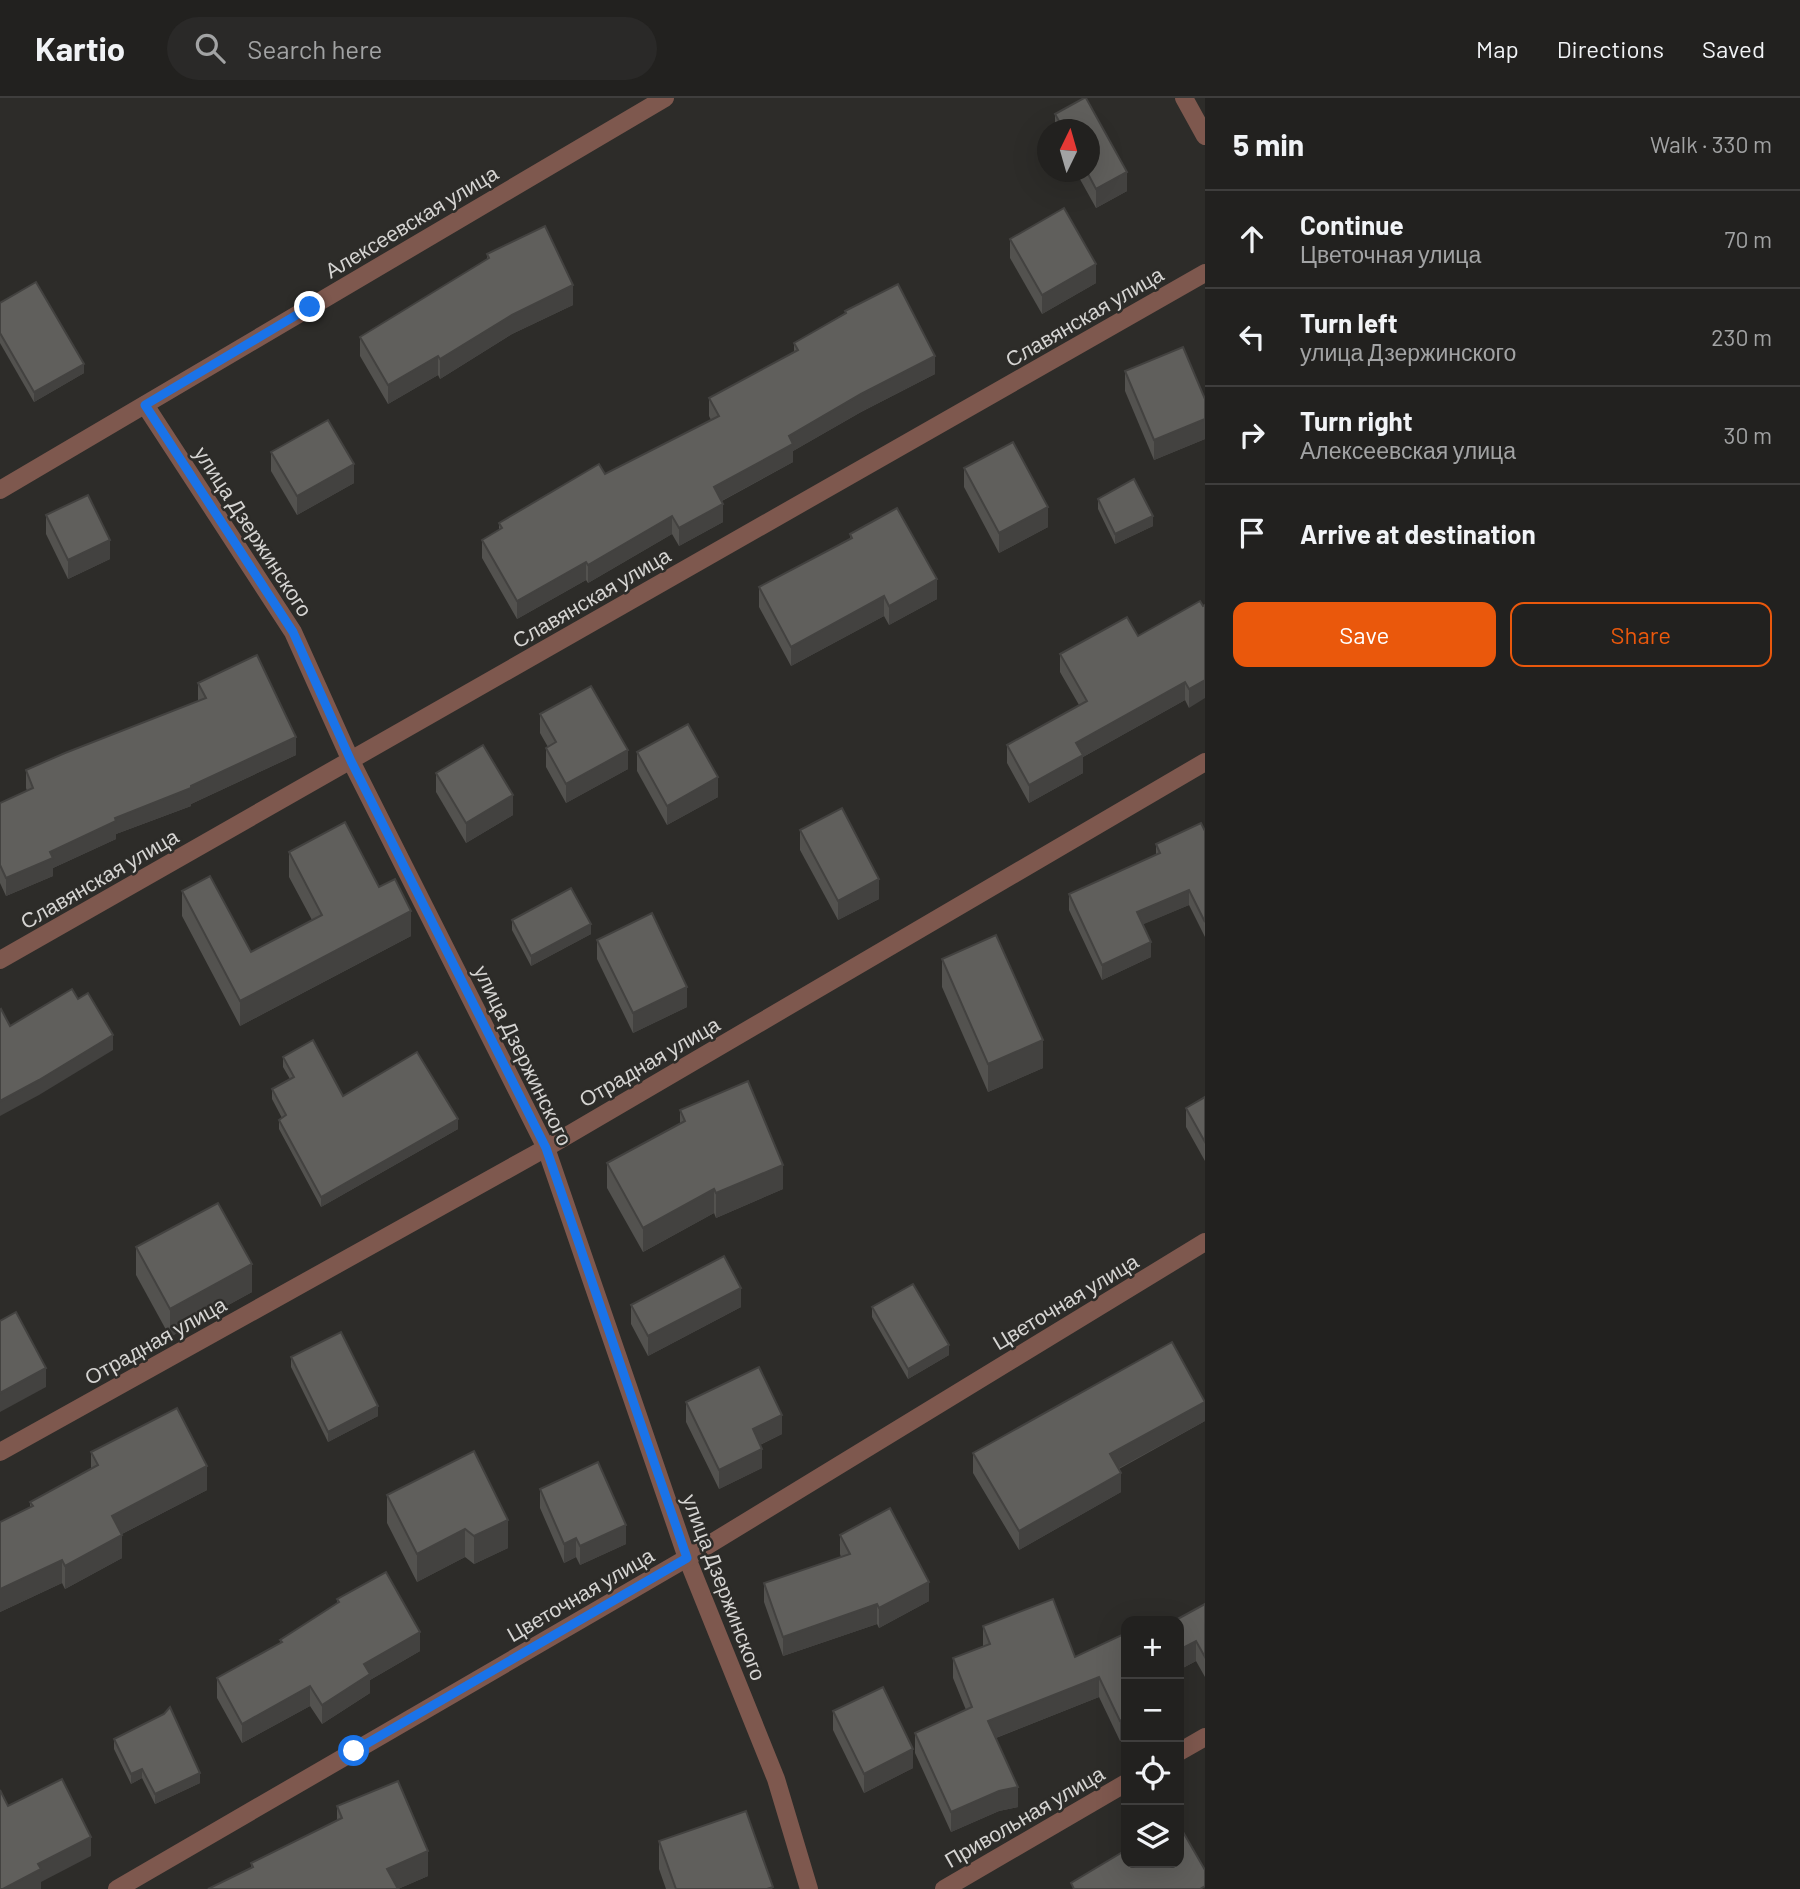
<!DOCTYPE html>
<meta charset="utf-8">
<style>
body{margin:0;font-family:Barlow,sans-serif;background:#2a2928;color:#f1f3f6}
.controls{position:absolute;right:21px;bottom:21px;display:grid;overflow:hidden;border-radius:14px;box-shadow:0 7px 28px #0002}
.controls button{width:63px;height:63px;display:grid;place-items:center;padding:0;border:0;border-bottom:2px solid #3f3e3d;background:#22211f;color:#f1f3f6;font:35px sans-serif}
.compass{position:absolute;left:1037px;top:21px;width:63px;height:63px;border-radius:50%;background:#22211f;box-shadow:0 7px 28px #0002;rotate:5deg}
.stop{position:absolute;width:21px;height:21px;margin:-16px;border:5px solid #1a73e8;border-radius:50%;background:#fff}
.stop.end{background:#1a73e8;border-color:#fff;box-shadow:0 2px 7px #0008}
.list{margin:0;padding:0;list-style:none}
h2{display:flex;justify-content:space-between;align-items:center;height:91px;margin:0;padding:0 28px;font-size:30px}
h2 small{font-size:23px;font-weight:400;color:#a2a3a4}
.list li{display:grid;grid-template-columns:46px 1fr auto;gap:21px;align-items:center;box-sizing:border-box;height:98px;padding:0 28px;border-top:2px solid #3f3e3d}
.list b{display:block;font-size:26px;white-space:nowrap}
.list p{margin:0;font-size:23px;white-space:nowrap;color:#a2a3a4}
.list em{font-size:23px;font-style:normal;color:#a2a3a4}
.actions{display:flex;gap:14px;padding:21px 28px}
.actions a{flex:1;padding:16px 0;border:2px solid #ea580c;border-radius:14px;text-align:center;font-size:24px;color:#ea580c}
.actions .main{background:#ea580c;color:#fff}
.icon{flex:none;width:38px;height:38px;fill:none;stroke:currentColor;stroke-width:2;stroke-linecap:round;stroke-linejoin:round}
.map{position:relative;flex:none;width:1205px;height:1791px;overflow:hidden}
header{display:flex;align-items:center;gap:42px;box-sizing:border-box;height:98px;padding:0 35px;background:#22211f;border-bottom:2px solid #3f3e3d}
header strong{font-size:33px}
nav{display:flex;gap:38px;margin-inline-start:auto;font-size:24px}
.search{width:490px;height:63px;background:#2a2928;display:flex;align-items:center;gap:18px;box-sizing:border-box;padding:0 24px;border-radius:38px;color:#a2a3a4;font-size:26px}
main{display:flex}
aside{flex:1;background:#22211f}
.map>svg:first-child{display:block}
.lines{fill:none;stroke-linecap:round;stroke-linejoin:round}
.minor{stroke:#7e584e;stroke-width:18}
.wall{fill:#53524f}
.shaded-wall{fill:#434240}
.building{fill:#605f5c;stroke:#434240;stroke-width:2}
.route{stroke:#1a73e8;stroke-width:9}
.labels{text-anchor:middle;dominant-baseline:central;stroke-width:5;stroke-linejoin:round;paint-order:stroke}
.street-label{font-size:21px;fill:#d5d4d2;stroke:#2d2c29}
</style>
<header>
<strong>Kartio</strong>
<div class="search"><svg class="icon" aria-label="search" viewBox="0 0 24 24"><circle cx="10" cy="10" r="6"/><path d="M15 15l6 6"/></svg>Search here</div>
<nav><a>Map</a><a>Directions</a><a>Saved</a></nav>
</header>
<main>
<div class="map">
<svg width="1205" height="1791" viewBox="0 0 1205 1791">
<rect width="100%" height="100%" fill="#2d2c29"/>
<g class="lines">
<!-- minor -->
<g class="minor">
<path d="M 1184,0 L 1205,38"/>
<path d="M 145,307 L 293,534 L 351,663 L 546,1050 L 687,1460 L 776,1681 L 809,1791"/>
<path d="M 0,392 L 665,0"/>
<path d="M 0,862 L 1205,175"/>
<path d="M 0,1354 L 546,1050 L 1205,664"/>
<path d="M 1179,1654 L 1205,1639"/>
<path d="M 117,1791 L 687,1460 L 1205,1144"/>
<path d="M 944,1791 L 1126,1685"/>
</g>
</g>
<!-- wall -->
<g class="wall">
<path d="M 1084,0 L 1086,0 L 1127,74 L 1127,93 L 1096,110 L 1076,74 L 1089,74 L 1089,32 L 1055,32 L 1055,16 Z"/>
<path d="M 1010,141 L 1096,185 L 1042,216 L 1010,160 Z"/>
<path d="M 487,156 L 573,207 L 512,236 L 440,281 L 438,277 L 388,306 L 360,258 L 360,239 L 487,161 Z"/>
<path d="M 0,205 L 84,275 L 34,304 L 0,245 Z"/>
<path d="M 845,213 L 935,276 L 861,314 L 793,353 L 793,364 L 722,403 L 723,424 L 679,448 L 672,436 L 588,485 L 586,482 L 517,521 L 482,460 L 482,442 L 499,432 L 499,425 L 605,376 L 711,322 L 709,318 L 709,300 L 794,254 L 794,245 L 845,215 Z"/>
<path d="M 1125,273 L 1205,301 L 1205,341 L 1154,362 L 1125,293 Z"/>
<path d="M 271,354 L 354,385 L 297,417 L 271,373 Z"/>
<path d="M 964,370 L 1048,429 L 999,455 L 964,389 Z"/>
<path d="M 1098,401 L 1153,428 L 1115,446 L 1098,411 Z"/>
<path d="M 46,417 L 110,461 L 68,481 L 46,436 Z"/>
<path d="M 850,436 L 937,501 L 889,527 L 884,518 L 791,568 L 759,509 L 759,489 L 850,441 Z"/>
<path d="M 1200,503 L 1189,610 L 1185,602 L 1083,659 L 1083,675 L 1029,705 L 1007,665 L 1007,647 L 1079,607 L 1060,574 L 1060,556 L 1138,538 Z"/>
<path d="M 198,585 L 296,657 L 191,706 L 191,708 L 116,736 L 116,741 L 53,770 L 53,778 L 6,798 L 0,785 L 0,705 L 27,693 L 26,690 L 26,672 L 198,603 Z"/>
<path d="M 540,616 L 628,671 L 566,705 L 546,669 L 546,650 L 548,649 L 540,635 Z"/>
<path d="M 637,654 L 718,699 L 667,727 L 637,673 Z"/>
<path d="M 436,675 L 513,717 L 466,745 L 436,694 Z"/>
<path d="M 800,732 L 879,801 L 838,822 L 800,752 Z"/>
<path d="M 1205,733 L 1205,839 L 1189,807 L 1143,826 L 1151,859 L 1102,882 L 1069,812 L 1069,796 L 1156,757 L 1156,746 Z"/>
<path d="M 289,754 L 411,838 L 240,928 L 182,818 L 182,793 L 251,854 L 312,822 L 289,779 Z"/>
<path d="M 512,822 L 591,836 L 531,868 L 512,832 Z"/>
<path d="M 597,842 L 687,909 L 633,935 L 597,861 Z"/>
<path d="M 942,861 L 1043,970 L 988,994 L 942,889 Z"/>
<path d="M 283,959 L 343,998 L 458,1031 L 321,1109 L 279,1031 L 279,1022 L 282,1020 L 272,1001 L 272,991 L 290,981 L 283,969 Z"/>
<path d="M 1205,999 L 1205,1063 L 1186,1029 L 1186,1010 Z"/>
<path d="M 680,1012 L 783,1091 L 716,1120 L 714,1115 L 643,1154 L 607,1090 L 607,1065 L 680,1025 Z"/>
<path d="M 136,1149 L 252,1194 L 170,1239 L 136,1177 Z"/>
<path d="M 631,1207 L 741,1209 L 648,1258 L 631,1226 Z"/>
<path d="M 872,1209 L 949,1257 L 908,1281 L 872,1219 Z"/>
<path d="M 291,1259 L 378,1318 L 328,1344 L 291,1269 Z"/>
<path d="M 686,1304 L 782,1336 L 760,1347 L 762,1370 L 719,1391 L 686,1324 Z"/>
<path d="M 1205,1323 L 1119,1371 L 1121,1394 L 1019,1452 L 973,1375 L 973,1355 Z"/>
<path d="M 91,1354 L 207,1392 L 122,1436 L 122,1460 L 65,1491 L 62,1485 L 0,1514 L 0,1424 L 30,1409 L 30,1404 L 91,1371 Z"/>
<path d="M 540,1391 L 626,1446 L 580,1467 L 576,1459 L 564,1465 L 540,1410 Z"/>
<path d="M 387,1397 L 508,1450 L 474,1466 L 465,1459 L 417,1484 L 387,1425 Z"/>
<path d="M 840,1437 L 929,1503 L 879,1530 L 877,1526 L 783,1558 L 764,1504 L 764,1485 L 841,1459 L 840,1456 Z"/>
<path d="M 337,1501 L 420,1553 L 370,1582 L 370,1595 L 322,1626 L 310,1608 L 242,1645 L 217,1600 L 217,1580 L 280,1545 L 280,1542 L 337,1505 Z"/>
<path d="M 1205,1506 L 1205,1579 L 1196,1563 L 1179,1572 L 1179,1523 Z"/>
<path d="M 983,1528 L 1075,1559 L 1126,1535 L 1126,1640 L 1120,1643 L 1099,1599 L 996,1640 L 1018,1709 L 999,1713 L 951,1734 L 915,1655 L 915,1635 L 966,1612 L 953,1580 L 953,1560 L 983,1548 Z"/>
<path d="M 833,1613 L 913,1670 L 864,1695 L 833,1632 Z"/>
<path d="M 114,1641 L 200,1685 L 155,1706 L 142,1680 L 131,1686 L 114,1651 Z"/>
<path d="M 337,1708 L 428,1778 L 398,1791 L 251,1770 L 251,1765 L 337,1722 Z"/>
<path d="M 659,1743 L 773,1791 L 666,1791 L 659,1771 Z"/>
</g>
<!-- shaded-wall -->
<g class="shaded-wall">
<path d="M 1127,74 L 1127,93 L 1096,110 L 1096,91 Z"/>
<path d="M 1096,166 L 1096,185 L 1042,216 L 1042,197 Z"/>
<path d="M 573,187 L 573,207 L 512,236 L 440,281 L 440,261 L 512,217 Z"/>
<path d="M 438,258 L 438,277 L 388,306 L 388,287 Z"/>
<path d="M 935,258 L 935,276 L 861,314 L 793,353 L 793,364 L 714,407 L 714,389 L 789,338 L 861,296 Z"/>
<path d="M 84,266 L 84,275 L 34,304 L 34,294 Z"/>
<path d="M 1205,321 L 1205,341 L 1154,362 L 1154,342 Z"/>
<path d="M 354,366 L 354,385 L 297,417 L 297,398 Z"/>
<path d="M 723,406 L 723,424 L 679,448 L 679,430 Z"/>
<path d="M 1048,409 L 1048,429 L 999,455 L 999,435 Z"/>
<path d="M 672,418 L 672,436 L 588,485 L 588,467 Z"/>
<path d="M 1153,418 L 1153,428 L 1115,446 L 1115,436 Z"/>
<path d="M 110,442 L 110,461 L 68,481 L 68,462 Z"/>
<path d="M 586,464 L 586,482 L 517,521 L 517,503 Z"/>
<path d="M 937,481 L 937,501 L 889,527 L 889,508 Z"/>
<path d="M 884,498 L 884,518 L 791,568 L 791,549 Z"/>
<path d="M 1205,582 L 1205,600 L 1189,610 L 1189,591 Z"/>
<path d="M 1185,584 L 1185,602 L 1083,659 L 1083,675 L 1029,705 L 1029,687 L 1076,645 Z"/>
<path d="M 296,639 L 296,657 L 191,706 L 191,708 L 116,736 L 116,741 L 53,770 L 53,778 L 6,798 L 6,780 L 50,754 L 115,720 L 191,688 Z"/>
<path d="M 628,652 L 628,671 L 566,705 L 566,686 Z"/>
<path d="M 718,679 L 718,699 L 667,727 L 667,708 Z"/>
<path d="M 513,697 L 513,717 L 466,745 L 466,725 Z"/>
<path d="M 879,781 L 879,801 L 838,822 L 838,803 Z"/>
<path d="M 1189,792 L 1189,807 L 1137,829 L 1137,814 Z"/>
<path d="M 411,813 L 411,838 L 240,928 L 240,903 Z"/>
<path d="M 591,826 L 591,836 L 531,868 L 531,858 Z"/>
<path d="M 1151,844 L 1151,859 L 1102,882 L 1102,867 Z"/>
<path d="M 687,889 L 687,909 L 633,935 L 633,915 Z"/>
<path d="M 113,937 L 113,952 L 39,997 L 0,1018 L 0,1003 Z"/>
<path d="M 1043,942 L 1043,970 L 988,994 L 988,966 Z"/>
<path d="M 458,1021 L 458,1031 L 321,1109 L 321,1099 Z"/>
<path d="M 783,1067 L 783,1091 L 716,1120 L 716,1095 Z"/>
<path d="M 714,1091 L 714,1115 L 643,1154 L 643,1130 Z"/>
<path d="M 252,1166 L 252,1194 L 170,1239 L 170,1211 Z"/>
<path d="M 741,1190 L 741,1209 L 648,1258 L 648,1238 Z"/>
<path d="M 949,1247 L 949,1257 L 908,1281 L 908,1271 Z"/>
<path d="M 46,1270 L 46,1289 L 0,1314 L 0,1295 Z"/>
<path d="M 1205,1304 L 1205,1323 L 1110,1375 L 1110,1356 Z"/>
<path d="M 378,1308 L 378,1318 L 328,1344 L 328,1334 Z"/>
<path d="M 782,1317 L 782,1336 L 753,1350 L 753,1331 Z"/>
<path d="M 762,1351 L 762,1370 L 719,1391 L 719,1372 Z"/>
<path d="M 207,1368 L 207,1392 L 112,1441 L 112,1418 Z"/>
<path d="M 1121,1375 L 1121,1394 L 1019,1452 L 1019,1433 Z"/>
<path d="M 508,1422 L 508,1450 L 474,1466 L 474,1438 Z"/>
<path d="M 626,1427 L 626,1446 L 580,1467 L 580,1448 Z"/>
<path d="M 465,1431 L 465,1459 L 417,1484 L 417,1456 Z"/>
<path d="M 122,1437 L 122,1460 L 65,1491 L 65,1468 Z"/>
<path d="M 576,1440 L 576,1459 L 564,1465 L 564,1446 Z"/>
<path d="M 62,1462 L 62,1485 L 0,1514 L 0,1491 Z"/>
<path d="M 929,1484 L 929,1503 L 879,1530 L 879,1510 Z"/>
<path d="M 877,1506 L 877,1526 L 783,1558 L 783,1539 Z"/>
<path d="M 420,1534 L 420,1553 L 370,1582 L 370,1595 L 322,1626 L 322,1607 L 364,1566 Z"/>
<path d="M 1196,1543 L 1196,1563 L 1179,1572 L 1179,1552 Z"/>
<path d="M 1099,1579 L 1099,1599 L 988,1643 L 988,1623 Z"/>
<path d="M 310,1588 L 310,1608 L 242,1645 L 242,1626 Z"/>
<path d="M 1126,1620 L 1126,1640 L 1120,1643 L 1120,1623 Z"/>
<path d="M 913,1651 L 913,1670 L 864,1695 L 864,1676 Z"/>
<path d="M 142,1671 L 142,1680 L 131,1686 L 131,1676 Z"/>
<path d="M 200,1675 L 200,1685 L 155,1706 L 155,1696 Z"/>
<path d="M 1018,1689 L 1018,1709 L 999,1713 L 951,1734 L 951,1714 L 999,1693 Z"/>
<path d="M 91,1739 L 91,1758 L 41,1784 L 41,1791 L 3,1791 L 38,1766 Z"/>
<path d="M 428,1753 L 428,1778 L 398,1791 L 387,1771 Z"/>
</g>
<!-- building -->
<g class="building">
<path d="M 1084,0 L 1086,0 L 1127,74 L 1096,91 L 1087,74 L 1089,74 L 1089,32 L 1064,32 L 1055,16 Z"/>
<path d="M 1064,110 L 1096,166 L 1042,197 L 1010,141 Z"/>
<path d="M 545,128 L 573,187 L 512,217 L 440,261 L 438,258 L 388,287 L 360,239 L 489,160 L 487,156 Z"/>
<path d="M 36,184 L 84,266 L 34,294 L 0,235 L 0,205 Z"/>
<path d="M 898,186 L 935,258 L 861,296 L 789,338 L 793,346 L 714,389 L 723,406 L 679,430 L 672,418 L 588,467 L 586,464 L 517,503 L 482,442 L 502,430 L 499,425 L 599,366 L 605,376 L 719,318 L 709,300 L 798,252 L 794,245 L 846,215 L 845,213 Z"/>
<path d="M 1183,249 L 1205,301 L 1205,321 L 1154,342 L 1125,273 Z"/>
<path d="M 328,322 L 354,366 L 297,398 L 271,354 Z"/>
<path d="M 1013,344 L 1048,409 L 999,435 L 964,370 Z"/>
<path d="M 1134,381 L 1153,418 L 1115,436 L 1098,401 Z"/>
<path d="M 88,397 L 110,442 L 68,462 L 46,417 Z"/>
<path d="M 897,410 L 937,481 L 889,508 L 884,498 L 791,549 L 759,489 L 852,440 L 850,436 Z"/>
<path d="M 1200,503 L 1203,508 L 1205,507 L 1205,582 L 1189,591 L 1185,584 L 1076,645 L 1083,657 L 1029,687 L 1007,647 L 1087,603 L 1060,556 L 1127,519 L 1138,538 Z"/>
<path d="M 257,557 L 296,639 L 191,688 L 191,690 L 115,720 L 116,723 L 50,754 L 53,760 L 6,780 L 0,767 L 0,705 L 33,690 L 26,672 L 65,655 L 206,600 L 198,585 Z"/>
<path d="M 591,588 L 628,652 L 566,686 L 546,650 L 556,644 L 540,616 Z"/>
<path d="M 688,626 L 718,679 L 667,708 L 637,654 Z"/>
<path d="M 483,647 L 513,697 L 466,725 L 436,675 Z"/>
<path d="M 842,710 L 879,781 L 838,803 L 800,732 Z"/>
<path d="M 345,724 L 379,789 L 395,781 L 411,813 L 240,903 L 182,793 L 210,778 L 251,854 L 322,817 L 289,754 Z"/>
<path d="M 1201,725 L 1205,733 L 1205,824 L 1189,792 L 1137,814 L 1151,844 L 1102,867 L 1069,796 L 1160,755 L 1156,746 Z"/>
<path d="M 571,790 L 591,826 L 531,858 L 512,822 Z"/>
<path d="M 652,815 L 687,889 L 633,915 L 597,842 Z"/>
<path d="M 996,837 L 1043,942 L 988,966 L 942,861 Z"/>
<path d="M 72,891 L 78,901 L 88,895 L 113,937 L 39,982 L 0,1003 L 0,912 L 1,911 L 10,928 Z"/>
<path d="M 313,942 L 343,998 L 417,954 L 458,1021 L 321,1099 L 279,1022 L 286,1017 L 272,991 L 294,979 L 283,959 Z"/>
<path d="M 748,983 L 783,1067 L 716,1095 L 714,1091 L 643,1130 L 607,1065 L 685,1023 L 680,1012 Z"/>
<path d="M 1205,999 L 1205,1044 L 1186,1010 Z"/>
<path d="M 218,1105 L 252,1166 L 170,1211 L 136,1149 Z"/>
<path d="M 724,1158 L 741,1190 L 648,1238 L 631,1207 Z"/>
<path d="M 913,1186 L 949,1247 L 908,1271 L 872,1209 Z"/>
<path d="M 16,1214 L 46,1270 L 0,1295 L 0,1223 Z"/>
<path d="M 341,1234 L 378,1308 L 328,1334 L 291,1259 Z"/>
<path d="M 1172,1244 L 1205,1304 L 1110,1356 L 1121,1375 L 1019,1433 L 973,1355 Z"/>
<path d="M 759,1269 L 782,1317 L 753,1331 L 762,1351 L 719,1372 L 686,1304 Z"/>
<path d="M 177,1310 L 207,1368 L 112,1418 L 122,1437 L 65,1468 L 62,1462 L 0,1491 L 0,1424 L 33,1408 L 30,1404 L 98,1367 L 91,1354 Z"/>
<path d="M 474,1353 L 508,1422 L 474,1438 L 465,1431 L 417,1456 L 387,1397 Z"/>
<path d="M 598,1364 L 626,1427 L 580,1448 L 576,1440 L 564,1446 L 540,1391 Z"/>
<path d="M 890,1410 L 929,1484 L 879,1510 L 877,1506 L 783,1539 L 764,1485 L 850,1456 L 840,1437 Z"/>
<path d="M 386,1474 L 420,1534 L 364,1566 L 370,1576 L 322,1607 L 310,1588 L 242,1626 L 217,1580 L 282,1544 L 280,1542 L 339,1504 L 337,1501 Z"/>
<path d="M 1053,1501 L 1075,1559 L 1126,1535 L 1126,1620 L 1120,1623 L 1099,1579 L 988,1623 L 1018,1689 L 999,1693 L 951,1714 L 915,1635 L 972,1609 L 953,1560 L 990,1546 L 983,1528 Z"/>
<path d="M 1205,1506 L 1205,1559 L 1196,1543 L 1179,1552 L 1179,1523 L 1174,1523 Z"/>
<path d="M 883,1589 L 913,1651 L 864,1676 L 833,1613 Z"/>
<path d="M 170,1609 L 200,1675 L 155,1696 L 142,1671 L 131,1676 L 114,1641 L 164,1616 Z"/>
<path d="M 62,1681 L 91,1739 L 38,1766 L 41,1771 L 3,1791 L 0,1791 L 0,1692 L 8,1708 Z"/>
<path d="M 398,1683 L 428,1753 L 387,1771 L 398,1791 L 208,1791 L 253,1769 L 251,1765 L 342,1720 L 337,1708 Z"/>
<path d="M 746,1713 L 773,1789 L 767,1791 L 676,1791 L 659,1743 Z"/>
<path d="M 1179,1727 L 1205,1772 L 1205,1788 L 1200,1791 L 1074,1791 L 1071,1785 L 1126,1752 L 1126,1765 L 1179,1765 Z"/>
</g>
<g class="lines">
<!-- route -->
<path class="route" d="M 310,209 L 145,307 L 293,534 L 351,663 L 546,1050 L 687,1460 L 354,1653"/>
</g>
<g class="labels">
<!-- street labels -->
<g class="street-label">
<text transform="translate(411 123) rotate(-31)">Алексеевская улица</text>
<text transform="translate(1084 218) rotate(-30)">Славянская улица</text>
<text transform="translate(254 433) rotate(57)">улица Дзержинского</text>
<text transform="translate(591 499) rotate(-30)">Славянская улица</text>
<text transform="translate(99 780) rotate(-30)">Славянская улица</text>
<text transform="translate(524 957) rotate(64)">улица Дзержинского</text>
<text transform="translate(649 963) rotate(-30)">Отрадная улица</text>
<text transform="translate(1065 1203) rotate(-31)">Цветочная улица</text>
<text transform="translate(155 1242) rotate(-29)">Отрадная улица</text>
<text transform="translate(725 1489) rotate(69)">улица Дзержинского</text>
<text transform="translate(580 1496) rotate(-30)">Цветочная улица</text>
<text transform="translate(1024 1718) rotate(-30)">Привольная улица</text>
</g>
</g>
</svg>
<div class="controls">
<button>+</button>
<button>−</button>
<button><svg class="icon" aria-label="locate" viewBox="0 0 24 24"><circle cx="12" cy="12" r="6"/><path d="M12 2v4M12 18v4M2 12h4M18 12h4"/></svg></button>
<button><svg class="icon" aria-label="layers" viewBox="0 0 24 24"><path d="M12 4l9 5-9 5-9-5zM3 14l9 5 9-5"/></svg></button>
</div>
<svg class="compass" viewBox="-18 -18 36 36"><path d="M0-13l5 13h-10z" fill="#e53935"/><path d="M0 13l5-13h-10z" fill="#a2a3a4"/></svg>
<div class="stop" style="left:354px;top:1653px"></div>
<div class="stop end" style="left:310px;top:209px"></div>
</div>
<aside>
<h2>5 min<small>Walk · 330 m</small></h2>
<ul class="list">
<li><svg class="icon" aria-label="ahead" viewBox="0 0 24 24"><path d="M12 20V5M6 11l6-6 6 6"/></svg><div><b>Continue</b><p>Цветочная улица</p></div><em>70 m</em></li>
<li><svg class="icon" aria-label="left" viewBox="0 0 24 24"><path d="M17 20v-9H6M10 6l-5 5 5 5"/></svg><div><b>Turn left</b><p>улица Дзержинского</p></div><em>230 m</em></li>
<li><svg class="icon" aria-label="right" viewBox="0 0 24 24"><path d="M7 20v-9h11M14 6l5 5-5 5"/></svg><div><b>Turn right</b><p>Алексеевская улица</p></div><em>30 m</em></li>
<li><svg class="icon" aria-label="arrive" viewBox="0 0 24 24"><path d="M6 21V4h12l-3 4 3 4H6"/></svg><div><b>Arrive at destination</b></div></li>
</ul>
<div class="actions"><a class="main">Save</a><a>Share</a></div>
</aside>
</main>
